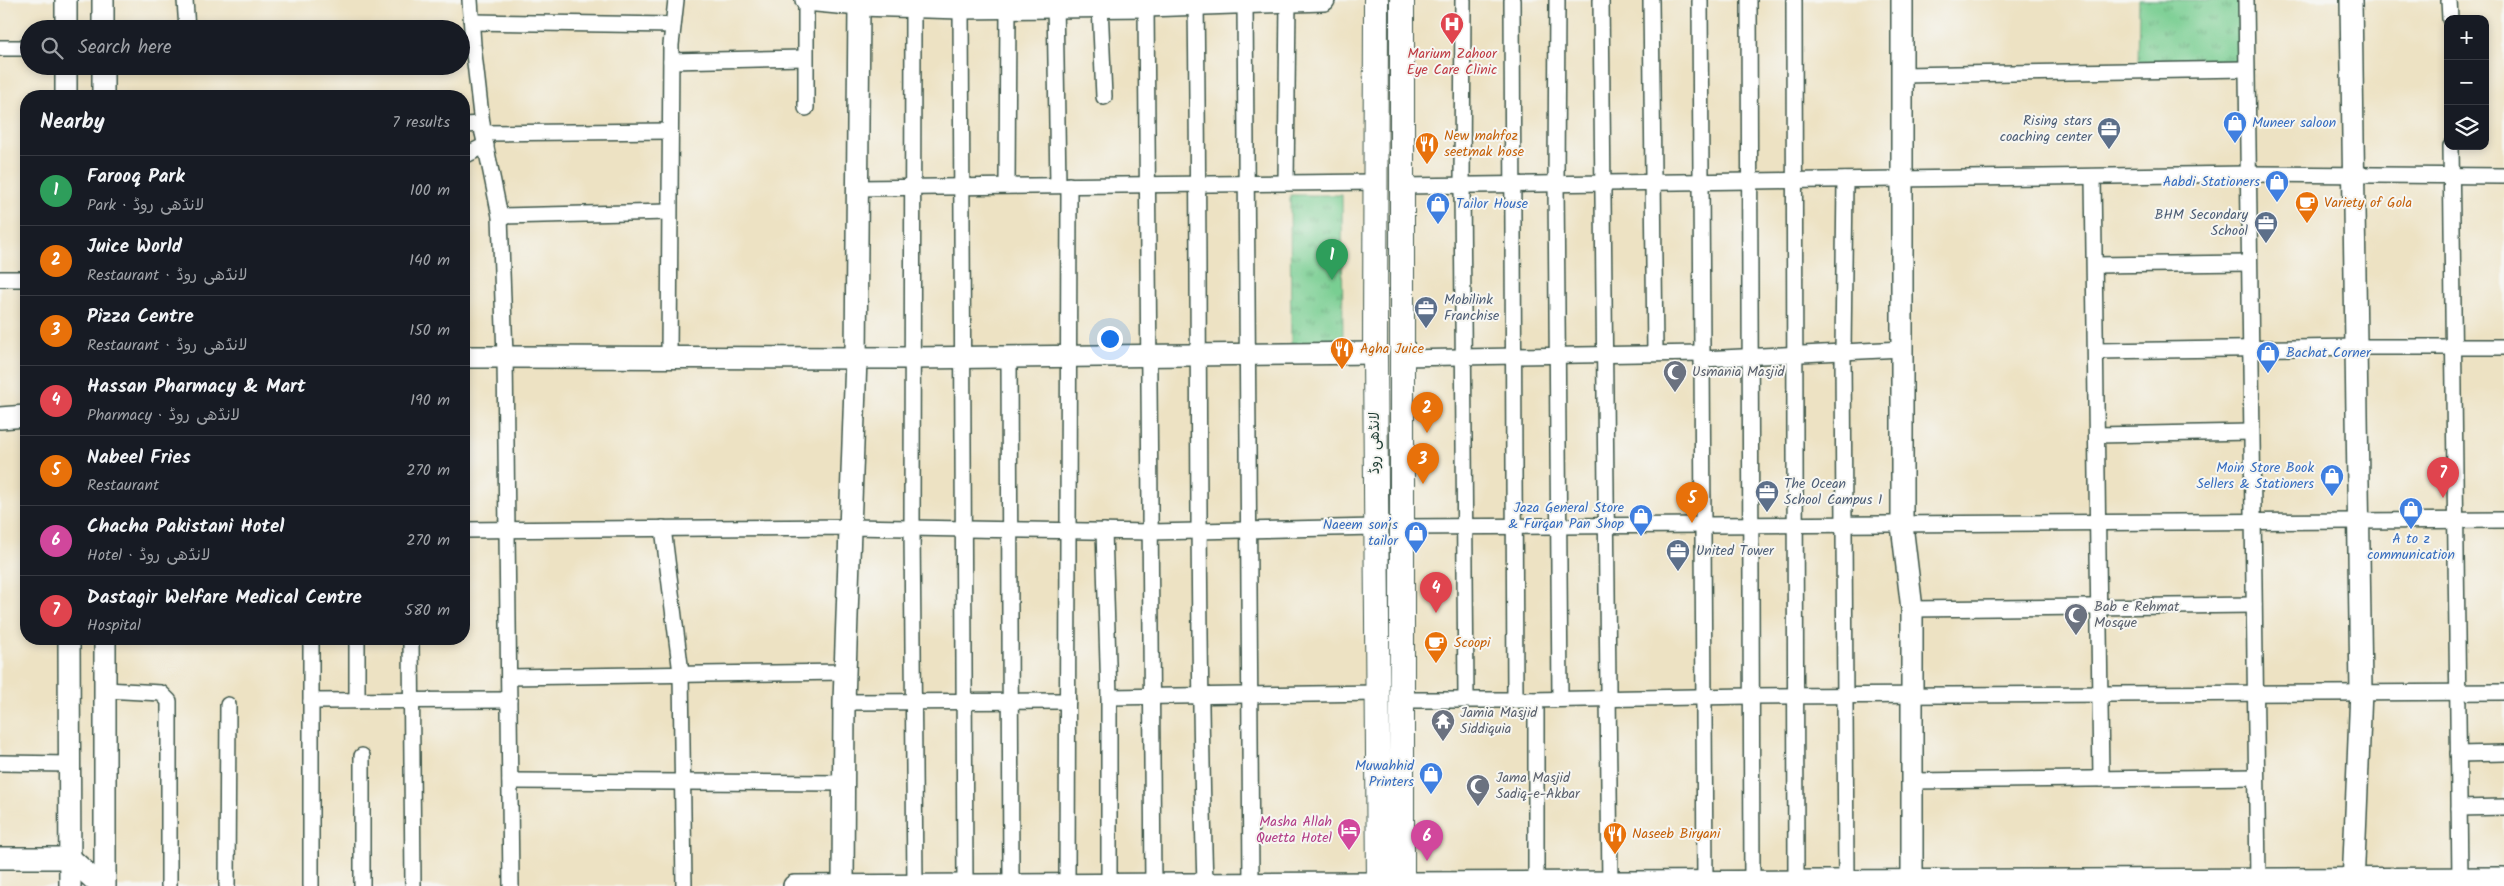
<!DOCTYPE html>
<meta charset="utf-8">
<style>
body{margin:0;font-family:Kalam,"Playpen Sans Arabic",sans-serif;background:#20242c;color:#f1f3f6}
.controls{position:absolute;right:15px;top:15px;display:grid;overflow:hidden;border-radius:10px;box-shadow:0 2px 8px #0003}
.controls button{width:45px;height:45px;display:grid;place-items:center;padding:0;border:0;border-bottom:1px solid #363941;background:#171b24;color:#f1f3f6;font:25px sans-serif}
.you{position:absolute;left:1109px;top:338px;width:18px;height:18px;margin:-12px;border:4px solid #fff;border-radius:50%;background:#1a73e8;box-shadow:0 0 0 8px #1a73e833}
.badge{display:grid;place-items:center;width:32px;height:32px;border-radius:50%;background:#b45309;color:#fff;font-size:16px;font-weight:700}
.pin{position:absolute;translate:-50% -41px;filter:drop-shadow(0 1px 2px #0008)}
.pin::after{content:'';position:absolute;top:26px;width:18px;height:15px;background:inherit;clip-path:polygon(0 0,100% 0,50% 100%)}
.list{margin:0;padding:0;list-style:none}
h2{display:flex;justify-content:space-between;align-items:center;height:65px;margin:0;padding:0 20px;font-size:21px}
h2 small{font-size:16px;font-weight:400;color:#9ea1a6}
.list li{display:grid;grid-template-columns:32px 1fr auto;gap:15px;align-items:center;box-sizing:border-box;height:70px;padding:0 20px;border-top:1px solid #363941}
.list b{display:block;font-size:19px;white-space:nowrap}
.list p{margin:0;font-size:16px;white-space:nowrap;color:#9ea1a6}
.list em{font-size:16px;font-style:normal;color:#9ea1a6}
.icon{flex:none;width:28px;height:28px;fill:none;stroke:currentColor;stroke-width:2;stroke-linecap:round;stroke-linejoin:round}
.map{position:relative;flex:none;width:2504px;height:886px;overflow:hidden}
.search{position:absolute;background:#171b24;box-shadow:0 2px 8px #0003;left:20px;top:20px;width:450px;height:55px;display:flex;align-items:center;gap:12px;box-sizing:border-box;padding:0 18px;border-radius:28px;color:#9ea1a6;font-size:19px}
.panel{position:absolute;background:#171b24;box-shadow:0 2px 8px #0003;left:20px;top:90px;width:450px;height:555px;border-radius:20px}
.map>svg:first-child{display:block}
.park{fill:url(#park-tufts);stroke:#4c8663}
.lines{fill:none;stroke-linecap:round;stroke-linejoin:round}
.street-casing{stroke:#3e5649;stroke-width:18}
.secondary-casing{stroke:#3e5649;stroke-width:24}
.primary-casing{stroke:#3e5649;stroke-width:26}
.street{stroke:#fff;stroke-width:15}
.secondary{stroke:#fff;stroke-width:21}
.primary{stroke:#fff;stroke-width:24}
.labels{text-anchor:middle;dominant-baseline:central;stroke-width:4;stroke-linejoin:round;paint-order:stroke}
.health-label{font-size:14px;fill:#be3a42;stroke:#f6f6f2}
.service-label{font-size:14px;fill:#4e5e75;stroke:#f6f6f2;text-anchor:start}
.shop-label{font-size:14px;fill:#366cbe;stroke:#f6f6f2;text-anchor:end}
.food-label{font-size:14px;fill:#c56008;stroke:#f6f6f2;text-anchor:start}
.worship-label{font-size:14px;fill:#5b616d;stroke:#f6f6f2;text-anchor:start}
.street-label{font-size:14px;fill:#1f3d34;stroke:#f6f6f2}
.hotel-label{font-size:14px;fill:#b23c85;stroke:#f6f6f2;text-anchor:end}
</style>
<div class="map">
<svg width="2504" height="886" viewBox="0 0 2504 886">
<defs>
<pattern id="park-tufts" width="24" height="20" patternUnits="userSpaceOnUse" patternTransform="scale(1.25)"><rect width="24" height="20" fill="#79ce92"/><path d="M3 7l-1-3M5 7V3M7 7l1-3M15 17l-1-3M17 17v-4M19 17l1-3" fill="none" stroke="#63a878"/></pattern>
</defs>
<rect width="100%" height="100%" fill="#f6f6f2"/>
<filter id="ink" filterUnits="userSpaceOnUse"><feTurbulence type="fractalNoise" baseFrequency=".02" numOctaves="2"/><feDisplacementMap in="SourceGraphic" scale="10" xChannelSelector="R" yChannelSelector="G"/><feConvolveMatrix kernelMatrix="1 2 1 2 8 2 1 2 1" color-interpolation-filters="sRGB"/></filter>
<filter id="wash" filterUnits="userSpaceOnUse"><feTurbulence type="fractalNoise" baseFrequency=".0096" numOctaves="4" result="noise"/><feDisplacementMap in="SourceGraphic" scale="20" xChannelSelector="R" yChannelSelector="G"/><feGaussianBlur stdDeviation="1.12" result="paint"/><feColorMatrix in="noise" values="0 0 0 0 0 0 0 0 0 0 0 0 0 0 0 0 0 1.4 0 .05"/><feComposite in="paint" operator="in"/></filter>
<g filter="url(#wash)">
<rect width="100%" height="100%" fill="#ede2c3"/>
<!-- park -->
<g class="park">
<path d="M 2139,0 L 2246,0 L 2246,69 L 2138,70 Z"/>
<path d="M 1290,195 L 1342,195 L 1343,348 L 1291,348 Z"/>
</g>
</g>
<g filter="url(#ink)">
<g class="lines">
<!-- street casing -->
<g class="street-casing">
<g id="street">
<path d="M 185,0 L 187,29"/>
<path d="M 470,0 L 473,45 L 483,133 L 500,216 L 505,356 L 511,886"/>
<path d="M 806,0 L 806,108"/>
<path d="M 1055,0 L 1058,185"/>
<path d="M 1463,0 L 1462,185 L 1466,699"/>
<path d="M 1512,0 L 1515,700"/>
<path d="M 1557,0 L 1556,183 L 1560,699"/>
<path d="M 1601,0 L 1610,886"/>
<path d="M 1651,0 L 1655,353"/>
<path d="M 1700,0 L 1705,886"/>
<path d="M 1749,0 L 1752,886"/>
<path d="M 1794,0 L 1796,886"/>
<path d="M 2246,0 L 2258,879"/>
<path d="M 2449,0 L 2450,19"/>
<path d="M 1245,2 L 1251,884"/>
<path d="M 1196,4 C 1200,297 1196,591 1205,884"/>
<path d="M 1100,5 L 1104,97"/>
<path d="M 913,6 L 912,528 L 915,886"/>
<path d="M 1146,6 L 1153,886"/>
<path d="M 961,8 L 965,886"/>
<path d="M 472,22 L 673,25"/>
<path d="M 0,48 L 29,48"/>
<path d="M 671,61 L 805,58"/>
<path d="M 1902,75 L 2246,69"/>
<path d="M 464,125 L 482,124"/>
<path d="M 483,133 L 670,131"/>
<path d="M 2451,146 L 2460,879"/>
<path d="M 464,156 L 486,145"/>
<path d="M 2093,177 L 2101,779"/>
<path d="M 1845,180 L 1843,352 L 1846,881"/>
<path d="M 1286,182 L 1288,1"/>
<path d="M 1007,186 L 1008,6"/>
<path d="M 1402,186 L 2247,174 L 2504,176"/>
<path d="M 858,188 L 1376,182"/>
<path d="M 500,216 L 669,212"/>
<path d="M 2095,265 L 2248,263"/>
<path d="M 0,279 L 26,279"/>
<path d="M 2096,351 L 2357,347 L 2504,347"/>
<path d="M 1009,356 L 1011,886"/>
<path d="M 669,357 L 671,45 L 676,0"/>
<path d="M 1401,358 L 1702,353"/>
<path d="M 1702,359 L 1902,349"/>
<path d="M 2097,435 L 2251,432"/>
<path d="M 1401,527 L 2504,520"/>
<path d="M 663,528 L 681,673 L 684,886"/>
<path d="M 464,530 L 850,527 L 1151,532 L 1376,527"/>
<path d="M 1104,531 L 1109,697 L 1109,886"/>
<path d="M 1912,609 L 2254,605"/>
<path d="M 411,639 L 413,886"/>
<path d="M 509,677 L 845,672"/>
<path d="M 105,690 L 161,693 L 169,701 L 169,886"/>
<path d="M 1109,697 L 1377,693"/>
<path d="M 1401,700 L 1531,700 L 1536,710 L 1536,882"/>
<path d="M 1531,700 L 1750,696 L 2504,692"/>
<path d="M 311,701 L 509,700"/>
<path d="M 357,701 L 357,639"/>
<path d="M 844,702 L 1068,701"/>
<path d="M 2458,754 L 2504,753"/>
<path d="M 0,763 L 69,764"/>
<path d="M 510,781 L 843,783"/>
<path d="M 1912,781 L 2256,777"/>
<path d="M 2459,808 L 2504,807"/>
<path d="M 227,886 L 228,705"/>
<path d="M 311,886 L 311,639"/>
<path d="M 362,886 L 362,756"/>
<path d="M 1067,886 L 1069,185"/>
</g>
</g>
<!-- secondary casing -->
<g class="secondary-casing">
<g id="secondary">
<path d="M 66,0 L 66,29"/>
<path d="M 103,0 L 103,29"/>
<path d="M 806,0 L 859,5 L 961,8 L 1146,6 L 1324,0"/>
<path d="M 1902,0 L 1902,525 L 1912,609 L 1912,886"/>
<path d="M 2351,0 L 2361,691 L 2353,886"/>
<path d="M 66,66 L 66,96"/>
<path d="M 103,66 L 103,96"/>
<path d="M 464,357 L 913,358 L 1375,353"/>
<path d="M 0,418 L 26,416"/>
<path d="M 69,639 L 70,886"/>
<path d="M 105,639 L 105,886"/>
<path d="M 0,858 L 70,858 L 101,886"/>
<path d="M 1402,883 L 2504,878"/>
<path d="M 794,886 L 1379,883"/>
<path d="M 843,886 L 844,702 L 856,358 L 859,5"/>
</g>
</g>
<!-- primary casing -->
<g class="primary-casing">
<g id="primary">
<path d="M 1376,0 L 1375,353 L 1379,886"/>
<path d="M 1402,886 L 1402,0"/>
</g>
</g>
<!-- street -->
<use href="#street" class="street"/>
<!-- secondary -->
<use href="#secondary" class="secondary"/>
<!-- primary -->
<use href="#primary" class="primary"/>
</g>
</g>
<!-- icons -->
<defs>
<g id="hospital-pin" transform="scale(1.25)"><path d="M0 17L-7.5 6A9.5 9.5 0 1 1 7.5 6Z" fill="#e0444e" stroke="#f6f6f2"/><path d="M-5-5h3v3.5h4V-5h3V5h-3V1.5h-4V5h-3Z" fill="#fff"/></g>
<g id="shop-pin" transform="scale(1.25)"><path d="M0 17L-7.5 6A9.5 9.5 0 1 1 7.5 6Z" fill="#3f7fe0" stroke="#f6f6f2"/><path d="M-5-2.5h2.3a2.7 3.5 0 0 1 5.4 0H5L5.5 6h-11ZM-1.5-2.5h3a1.5 2.3 0 0 0-3 0Z" fill="#fff"/></g>
<g id="office-pin" transform="scale(1.25)"><path d="M0 17L-7.5 6A9.5 9.5 0 1 1 7.5 6Z" fill="#5c6f8a" stroke="#f6f6f2"/><path d="M-6-3h4V-5.5h4V-3h4V5H-6ZM-1-4.5V-3h2v-1.5ZM-6 0V1H6V0Z" fill="#fff"/></g>
<g id="restaurant-pin" transform="scale(1.25)"><path d="M0 17L-7.5 6A9.5 9.5 0 1 1 7.5 6Z" fill="#e8710a" stroke="#f6f6f2"/><path d="M-5-6h1v4h1v-4h1v4h1v-4h1v5L-1.5 .5V6h-2V.5L-5-1ZM5-6V6H3V1.5H1.5Q1.5-4 5-6Z" fill="#fff"/></g>
<g id="cafe-pin" transform="scale(1.25)"><path d="M0 17L-7.5 6A9.5 9.5 0 1 1 7.5 6Z" fill="#e8710a" stroke="#f6f6f2"/><path d="M-5.5-4.5H6V0H3Q3 3.5 0 3.5H-2.5Q-5.5 3.5-5.5 0ZM3-3.2v2h1.7v-2ZM-6 4.5H4V6H-6Z" fill="#fff"/></g>
<g id="mosque-pin" transform="scale(1.25)"><path d="M0 17L-7.5 6A9.5 9.5 0 1 1 7.5 6Z" fill="#6b7280" stroke="#f6f6f2"/><path d="M3.5-4.9A6 6 0 1 0 3.5 4.9A5 5 0 1 1 3.5-4.9Z" fill="#fff"/></g>
<g id="temple-pin" transform="scale(1.25)"><path d="M0 17L-7.5 6A9.5 9.5 0 1 1 7.5 6Z" fill="#6b7280" stroke="#f6f6f2"/><path d="M0-6L5-2H3V0L6.5 2.5H4V6H1.5V3h-3V6H-4V2.5H-6.5L-3 0V-2H-5Z" fill="#fff"/></g>
<g id="hotel-pin" transform="scale(1.25)"><path d="M0 17L-7.5 6A9.5 9.5 0 1 1 7.5 6Z" fill="#d1479c" stroke="#f6f6f2"/><path d="M-6-4.5h1.5V1H6V5H4.5V3h-9V5H-6ZM-4 0a1.8 1.8 0 1 1 3.6 0ZM.5 0V-2.5h3Q6-2.5 6 0Z" fill="#fff"/></g>
</defs>
<g fill-rule="evenodd">
<use href="#hospital-pin" x="1452" y="24"/>
<use href="#shop-pin" x="2235" y="123"/>
<use href="#office-pin" x="2109" y="129"/>
<use href="#restaurant-pin" x="1427" y="144"/>
<use href="#shop-pin" x="2277" y="182"/>
<use href="#cafe-pin" x="2307" y="203"/>
<use href="#shop-pin" x="1438" y="204"/>
<use href="#office-pin" x="2266" y="223"/>
<use href="#office-pin" x="1426" y="308"/>
<use href="#restaurant-pin" x="1342" y="349"/>
<use href="#shop-pin" x="2268" y="353"/>
<use href="#mosque-pin" x="1675" y="372"/>
<use href="#shop-pin" x="2332" y="476"/>
<use href="#office-pin" x="1767" y="492"/>
<use href="#shop-pin" x="2411" y="509"/>
<use href="#shop-pin" x="1641" y="516"/>
<use href="#shop-pin" x="1416" y="533"/>
<use href="#office-pin" x="1678" y="551"/>
<use href="#mosque-pin" x="2076" y="615"/>
<use href="#cafe-pin" x="1436" y="643"/>
<use href="#temple-pin" x="1443" y="721"/>
<use href="#shop-pin" x="1431" y="774"/>
<use href="#mosque-pin" x="1478" y="786"/>
<use href="#hotel-pin" x="1349" y="830"/>
<use href="#restaurant-pin" x="1615" y="834"/>
</g>
<g class="labels">
<!-- health labels -->
<g class="health-label">
<text x="1452" y="54">Marium Zahoor<tspan x="1452" dy="16">Eye Care Clinic</tspan></text>
</g>
<!-- service labels -->
<g class="service-label">
<text x="2092" y="121" text-anchor="end">Rising stars<tspan x="2092" dy="16">coaching center</tspan></text>
<text x="2248" y="215" text-anchor="end">BHM Secondary<tspan x="2248" dy="16">School</tspan></text>
<text x="1444" y="300">Mobilink<tspan x="1444" dy="16">Franchise</tspan></text>
<text x="1784" y="484">The Ocean<tspan x="1784" dy="16">School Campus 1</tspan></text>
<text x="1696" y="551">United Tower</text>
</g>
<!-- shop labels -->
<g class="shop-label">
<text x="2252" y="123" text-anchor="start">Muneer saloon</text>
<text x="2260" y="182">Aabdi Stationers</text>
<text x="1456" y="204" text-anchor="start">Tailor House</text>
<text x="2286" y="353" text-anchor="start">Bachat Corner</text>
<text x="2314" y="468">Moin Store Book<tspan x="2314" dy="16">Sellers &amp; Stationers</tspan></text>
<text x="1624" y="508">Jaza General Store<tspan x="1624" dy="16">&amp; Furqan Pan Shop</tspan></text>
<text x="1398" y="525">Naeem son’s<tspan x="1398" dy="16">tailor</tspan></text>
<text x="2411" y="539" text-anchor="middle">A to z<tspan x="2411" dy="16">communication</tspan></text>
<text x="1414" y="766">Muwahhid<tspan x="1414" dy="16">Printers</tspan></text>
</g>
<!-- food labels -->
<g class="food-label">
<text x="1444" y="136">New mahfoz<tspan x="1444" dy="16">seetmak hose</tspan></text>
<text x="2324" y="203">Variety of Gola</text>
<text x="1360" y="349">Agha Juice</text>
<text x="1454" y="643">Scoopi</text>
<text x="1632" y="834">Naseeb Biryani</text>
</g>
<!-- worship labels -->
<g class="worship-label">
<text x="1692" y="372">Usmania Masjid</text>
<text x="2094" y="607">Bab e Rehmat<tspan x="2094" dy="16">Mosque</tspan></text>
<text x="1460" y="713">Jamia Masjid<tspan x="1460" dy="16">Siddiquia</tspan></text>
<text x="1496" y="778">Jama Masjid<tspan x="1496" dy="16">Sadiq-e-Akbar</tspan></text>
</g>
<!-- street labels -->
<g class="street-label">
<text transform="translate(1375 443) rotate(-90)">لانڈھی روڈ</text>
</g>
<!-- hotel labels -->
<g class="hotel-label">
<text x="1332" y="822">Masha Allah<tspan x="1332" dy="16">Quetta Hotel</tspan></text>
</g>
</g>
</svg>
<div class="controls">
<button>+</button>
<button>−</button>
<button><svg class="icon" aria-label="layers" viewBox="0 0 24 24"><path d="M12 4l9 5-9 5-9-5zM3 14l9 5 9-5"/></svg></button>
</div>
<div class="you"></div>
<div class="pin badge" style="left:1332px;top:280px;background:#2e9e5b">1</div>
<div class="pin badge" style="left:1427px;top:433px;background:#e8710a">2</div>
<div class="pin badge" style="left:1423px;top:484px;background:#e8710a">3</div>
<div class="pin badge" style="left:1436px;top:613px;background:#e0444e">4</div>
<div class="pin badge" style="left:1692px;top:523px;background:#e8710a">5</div>
<div class="pin badge" style="left:1427px;top:861px;background:#d1479c">6</div>
<div class="pin badge" style="left:2443px;top:498px;background:#e0444e">7</div>
<div class="search"><svg class="icon" aria-label="search" viewBox="0 0 24 24"><circle cx="10" cy="10" r="6"/><path d="M15 15l6 6"/></svg>Search here</div>
<section class="panel">
<h2>Nearby<small>7 results</small></h2>
<ul class="list">
<li><span class="badge" style="background:#2e9e5b">1</span><div><b>Farooq Park</b><p>Park · لانڈھی روڈ</p></div><em>100 m</em></li>
<li><span class="badge" style="background:#e8710a">2</span><div><b>Juice World</b><p>Restaurant · لانڈھی روڈ</p></div><em>140 m</em></li>
<li><span class="badge" style="background:#e8710a">3</span><div><b>Pizza Centre</b><p>Restaurant · لانڈھی روڈ</p></div><em>150 m</em></li>
<li><span class="badge" style="background:#e0444e">4</span><div><b>Hassan Pharmacy &amp; Mart</b><p>Pharmacy · لانڈھی روڈ</p></div><em>190 m</em></li>
<li><span class="badge" style="background:#e8710a">5</span><div><b>Nabeel Fries</b><p>Restaurant</p></div><em>270 m</em></li>
<li><span class="badge" style="background:#d1479c">6</span><div><b>Chacha Pakistani Hotel</b><p>Hotel · لانڈھی روڈ</p></div><em>270 m</em></li>
<li><span class="badge" style="background:#e0444e">7</span><div><b>Dastagir Welfare Medical Centre</b><p>Hospital</p></div><em>580 m</em></li>
</ul>
</section>
</div>
